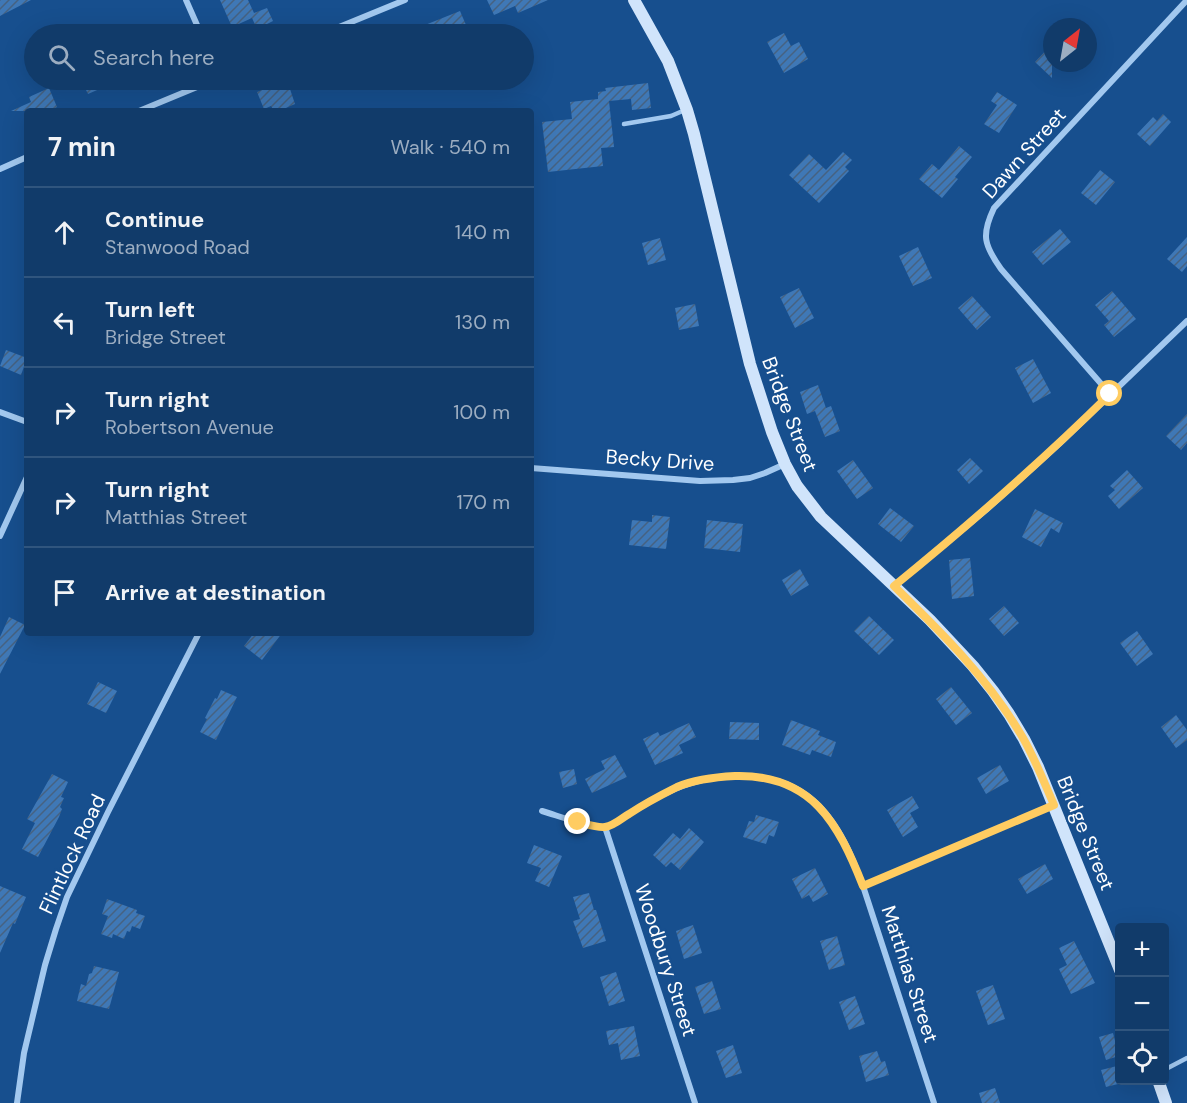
<!DOCTYPE html>
<meta charset="utf-8">
<style>
body{margin:0;font-family:"DM Sans",sans-serif;background:#1a4270;color:#f1f3f6}
.controls{position:absolute;right:18px;bottom:18px;display:grid;overflow:hidden;border-radius:6px;box-shadow:0 6px 24px #0002}
.controls button{width:54px;height:54px;display:grid;place-items:center;padding:0;border:0;border-bottom:2px solid #30557e;background:#113b6a;color:#f1f3f6;font:30px sans-serif}
.compass{position:absolute;left:1043px;top:18px;width:54px;height:54px;border-radius:50%;background:#113b6a;box-shadow:0 6px 24px #0002;rotate:31deg}
.stop{position:absolute;width:18px;height:18px;margin:-14px;border:4px solid #ffcc61;border-radius:50%;background:#fff}
.stop.end{background:#ffcc61;border-color:#fff;box-shadow:0 2px 6px #0008}
.list{margin:0;padding:0;list-style:none}
h2{display:flex;justify-content:space-between;align-items:center;height:78px;margin:0;padding:0 24px;font-size:26px}
h2 small{font-size:20px;font-weight:400;color:#9cadc1}
.list li{display:grid;grid-template-columns:39px 1fr auto;gap:18px;align-items:center;box-sizing:border-box;height:90px;padding:0 24px;border-top:2px solid #30557e}
.list b{display:block;font-size:22px;white-space:nowrap}
.list p{margin:0;font-size:20px;white-space:nowrap;color:#9cadc1}
.list em{font-size:20px;font-style:normal;color:#9cadc1}
.icon{flex:none;width:33px;height:33px;fill:none;stroke:currentColor;stroke-width:2;stroke-linecap:round;stroke-linejoin:round}
.map{position:relative;flex:none;width:1187px;height:1103px;overflow:hidden}
.search{position:absolute;background:#113b6a;box-shadow:0 6px 24px #0002;left:24px;top:24px;width:510px;height:66px;display:flex;align-items:center;gap:15px;box-sizing:border-box;padding:0 21px;border-radius:33px;color:#9cadc1;font-size:22px}
.panel{position:absolute;background:#113b6a;box-shadow:0 6px 24px #0002;left:24px;top:108px;width:510px;height:528px;border-radius:6px}
.map>svg:first-child{display:block}
.building{fill:url(#building-hatch)}
.lines{fill:none;stroke-linecap:round;stroke-linejoin:round}
.lane{stroke:#a2c8ef;stroke-width:4.5}
.street{stroke:#a2c8ef;stroke-width:6}
.secondary{stroke:#d0e4fb;stroke-width:12}
.route{stroke:#ffcc61;stroke-width:8}
.labels{text-anchor:middle;dominant-baseline:central;stroke-width:4.5;stroke-linejoin:round;paint-order:stroke}
.street-label{font-size:20px;fill:#fff;stroke:#174f8e}
</style>
<div class="map">
<svg width="1187" height="1103" viewBox="0 0 1187 1103">
<defs>
<pattern id="building-hatch" width="6" height="6" patternUnits="userSpaceOnUse" patternTransform="scale(1.5)"><rect width="6" height="6" fill="#3f78b6"/><path d="M-1 1l2-2M0 6l6-6M5 7l2-2" fill="none" stroke="#466281"/></pattern>
</defs>
<rect width="100%" height="100%" fill="#174f8e"/>
<!-- building -->
<g class="building">
<path d="M 0,0 L 31,0 L 0,16 Z"/>
<path d="M 220,0 L 248,0 L 254,13 L 267,8 L 273,21 L 257,29 L 252,18 L 232,27 Z"/>
<path d="M 487,0 L 548,0 L 518,13 L 515,6 L 494,15 Z"/>
<path d="M 460,11 L 466,25 L 445,34 L 429,34 L 425,25 Z"/>
<path d="M 784,33 L 791,46 L 799,42 L 808,59 L 784,73 L 767,42 Z"/>
<path d="M 1052,44 L 1052,78 L 1035,62 Z"/>
<path d="M 81,80 L 120,80 L 88,94 Z"/>
<path d="M 287,80 L 295,104 L 279,111 L 274,111 L 271,106 L 264,109 L 257,92 Z"/>
<path d="M 648,83 L 651,108 L 632,110 L 631,99 L 609,101 L 614,147 L 601,148 L 603,166 L 548,172 L 542,122 L 572,119 L 570,102 L 598,99 L 598,92 L 606,91 L 605,88 Z"/>
<path d="M 49,88 L 57,107 L 49,111 L 11,111 L 31,102 L 29,97 Z"/>
<path d="M 997,92 L 1017,105 L 999,133 L 984,124 L 997,105 L 991,101 Z"/>
<path d="M 1163,114 L 1171,122 L 1150,146 L 1137,134 L 1153,117 L 1157,121 Z"/>
<path d="M 959,146 L 972,157 L 955,177 L 958,179 L 942,198 L 919,179 L 932,164 L 939,170 Z"/>
<path d="M 843,152 L 852,160 L 845,167 L 849,171 L 819,203 L 789,175 L 809,154 L 826,170 Z"/>
<path d="M 1100,170 L 1115,182 L 1096,205 L 1081,193 Z"/>
<path d="M 1060,229 L 1071,242 L 1043,265 L 1032,252 Z"/>
<path d="M 1187,237 L 1187,266 L 1182,272 L 1167,259 Z"/>
<path d="M 660,238 L 666,260 L 648,265 L 642,243 Z"/>
<path d="M 918,247 L 932,278 L 913,286 L 899,256 Z"/>
<path d="M 799,288 L 814,318 L 795,328 L 780,297 Z"/>
<path d="M 1112,291 L 1136,319 L 1114,337 L 1104,325 L 1109,321 L 1095,305 Z"/>
<path d="M 972,296 L 991,317 L 977,330 L 958,308 Z"/>
<path d="M 695,304 L 699,326 L 679,330 L 675,308 Z"/>
<path d="M 6,350 L 27,358 L 21,375 L 0,366 Z"/>
<path d="M 1033,359 L 1051,393 L 1033,403 L 1015,368 Z"/>
<path d="M 818,385 L 826,408 L 831,406 L 840,431 L 825,437 L 815,411 L 807,414 L 800,392 Z"/>
<path d="M 1187,414 L 1187,443 L 1181,450 L 1166,436 Z"/>
<path d="M 970,458 L 983,471 L 969,484 L 957,470 Z"/>
<path d="M 853,460 L 873,488 L 857,499 L 837,471 Z"/>
<path d="M 1127,470 L 1143,488 L 1119,509 L 1108,496 L 1115,490 L 1110,486 Z"/>
<path d="M 890,508 L 914,526 L 901,542 L 878,524 Z"/>
<path d="M 1035,509 L 1063,523 L 1059,533 L 1051,528 L 1041,547 L 1022,537 Z"/>
<path d="M 652,515 L 670,517 L 666,549 L 629,545 L 632,520 L 652,522 Z"/>
<path d="M 707,520 L 743,524 L 740,552 L 704,548 Z"/>
<path d="M 970,558 L 974,596 L 952,599 L 949,560 Z"/>
<path d="M 800,569 L 809,585 L 791,596 L 782,580 Z"/>
<path d="M 1004,606 L 1019,623 L 1004,636 L 989,619 Z"/>
<path d="M 869,616 L 894,640 L 879,655 L 854,631 Z"/>
<path d="M 9,617 L 25,625 L 0,674 L 0,637 Z"/>
<path d="M 1137,631 L 1153,654 L 1137,666 L 1120,643 Z"/>
<path d="M 254,633 L 282,633 L 262,660 L 244,646 Z"/>
<path d="M 98,682 L 117,691 L 106,713 L 87,704 Z"/>
<path d="M 951,687 L 972,713 L 956,725 L 936,699 Z"/>
<path d="M 221,690 L 237,697 L 216,740 L 200,732 L 207,719 L 205,718 L 215,698 L 217,699 Z"/>
<path d="M 1176,715 L 1187,730 L 1187,740 L 1176,748 L 1161,727 Z"/>
<path d="M 791,720 L 820,731 L 818,735 L 836,742 L 831,757 L 812,750 L 810,755 L 782,745 Z"/>
<path d="M 730,722 L 759,723 L 759,740 L 729,739 Z"/>
<path d="M 689,723 L 696,737 L 679,745 L 683,753 L 655,765 L 643,739 L 658,732 L 660,736 Z"/>
<path d="M 615,755 L 627,777 L 592,793 L 585,779 L 605,769 L 601,761 Z"/>
<path d="M 1000,765 L 1009,781 L 986,794 L 977,778 Z"/>
<path d="M 574,769 L 577,784 L 563,788 L 559,772 Z"/>
<path d="M 52,774 L 68,782 L 61,797 L 64,798 L 60,807 L 62,809 L 59,817 L 38,857 L 22,849 L 35,823 L 27,819 Z"/>
<path d="M 912,796 L 919,808 L 910,813 L 918,827 L 903,837 L 887,810 Z"/>
<path d="M 756,815 L 779,822 L 774,837 L 769,835 L 766,844 L 743,837 L 749,821 L 754,822 Z"/>
<path d="M 689,828 L 704,842 L 680,870 L 671,862 L 666,867 L 653,855 L 673,833 L 680,839 Z"/>
<path d="M 534,845 L 562,856 L 549,887 L 535,881 L 541,868 L 527,863 Z"/>
<path d="M 1045,864 L 1053,879 L 1027,894 L 1018,879 Z"/>
<path d="M 815,868 L 828,894 L 813,902 L 809,895 L 802,899 L 792,879 Z"/>
<path d="M 0,886 L 26,897 L 15,924 L 13,923 L 0,953 Z"/>
<path d="M 589,893 L 594,910 L 596,910 L 606,941 L 583,948 L 573,921 L 580,919 L 573,897 Z"/>
<path d="M 107,899 L 137,910 L 136,913 L 145,916 L 140,929 L 132,926 L 130,932 L 127,931 L 124,939 L 113,934 L 112,938 L 101,934 L 108,916 L 102,914 Z"/>
<path d="M 693,925 L 702,953 L 684,959 L 676,931 Z"/>
<path d="M 837,936 L 845,965 L 829,970 L 820,941 Z"/>
<path d="M 1074,941 L 1095,983 L 1071,994 L 1059,969 L 1067,965 L 1059,948 Z"/>
<path d="M 94,966 L 119,972 L 109,1009 L 77,1001 L 81,984 L 86,986 L 89,974 L 92,973 Z"/>
<path d="M 616,972 L 625,1001 L 609,1006 L 600,977 Z"/>
<path d="M 712,981 L 721,1009 L 704,1014 L 695,987 Z"/>
<path d="M 993,985 L 1005,1019 L 988,1025 L 976,991 Z"/>
<path d="M 855,996 L 865,1024 L 849,1030 L 839,1002 Z"/>
<path d="M 634,1026 L 640,1056 L 621,1060 L 618,1043 L 609,1045 L 606,1031 Z"/>
<path d="M 1113,1033 L 1119,1056 L 1106,1060 L 1099,1037 Z"/>
<path d="M 733,1045 L 742,1073 L 726,1078 L 716,1051 Z"/>
<path d="M 877,1051 L 881,1062 L 885,1061 L 889,1075 L 866,1082 L 859,1056 Z"/>
<path d="M 1117,1066 L 1119,1080 L 1121,1080 L 1122,1083 L 1106,1087 L 1101,1070 Z"/>
<path d="M 995,1088 L 1000,1103 L 982,1103 L 979,1093 Z"/>
</g>
<g class="lines">
<!-- lane -->
<g class="lane">
<path d="M 624,124 L 671,116 L 685,110"/>
<path d="M 1164,1070 L 1187,1058"/>
</g>
<!-- street -->
<g class="street">
<path d="M 186,0 L 201,34"/>
<path d="M 322,34 L 405,0"/>
<path d="M 139,111 L 214,80"/>
<path d="M 0,169 L 27,157"/>
<path d="M 1110,394 L 1001,269 C 984,245 981,235 994,208 L 1187,0"/>
<path d="M 0,412 L 27,422"/>
<path d="M 531,468 L 700,481 L 733,480 L 750,478 L 765,473 L 785,464"/>
<path d="M 0,536 L 27,477"/>
<path d="M 894,586 L 986,510 L 1059,444 L 1187,321"/>
<path d="M 542,811 C 559,816 587,827 604,827 C 615,826 623,817 632,812 C 643,806 653,799 664,794 C 713,770 782,765 822,809 C 842,831 853,859 863,886 L 934,1103"/>
<path d="M 605,827 L 695,1103"/>
<path d="M 863,886 L 1054,805"/>
<path d="M 17,1103 L 24,1053 L 45,965 L 56,929 L 67,897 L 108,812 L 199,633"/>
</g>
<!-- secondary -->
<g class="secondary">
<path d="M 634,0 L 668,61 L 687,110 L 694,134 L 750,364 L 772,432 L 785,464 L 797,486 L 821,517 L 930,620 L 973,666 L 993,691 L 1009,714 L 1024,739 L 1038,767 L 1120,970"/>
<path d="M 1158,1080 L 1166,1103"/>
</g>
</g>
<g class="lines">
<!-- route -->
<path class="route" d="M 578,822 C 586,824 597,828 605,827 C 614,826 622,818 629,814 C 644,804 661,795 677,787 C 696,779 716,777 735,776 C 812,774 838,823 863,886 L 1054,805 C 1044,782 1035,759 1023,738 C 989,679 942,633 894,586 C 969,525 1041,462 1110,394"/>
</g>
<g class="labels">
<!-- street labels -->
<g class="street-label">
<text transform="translate(1024 153) rotate(-48)">Dawn Street</text>
<text transform="translate(790 414) rotate(69)">Bridge Street</text>
<text transform="translate(660 460) rotate(4)">Becky Drive</text>
<text transform="translate(1086 833) rotate(68)">Bridge Street</text>
<text transform="translate(72 854) rotate(-65)">Flintlock Road</text>
<text transform="translate(666 960) rotate(72)">Woodbury Street</text>
<text transform="translate(910 974) rotate(72)">Matthias Street</text>
</g>
</g>
</svg>
<div class="controls">
<button>+</button>
<button>−</button>
<button><svg class="icon" aria-label="locate" viewBox="0 0 24 24"><circle cx="12" cy="12" r="6"/><path d="M12 2v4M12 18v4M2 12h4M18 12h4"/></svg></button>
</div>
<svg class="compass" viewBox="-18 -18 36 36"><path d="M0-13l5 13h-10z" fill="#e53935"/><path d="M0 13l5-13h-10z" fill="#9cadc1"/></svg>
<div class="stop" style="left:1110px;top:394px"></div>
<div class="stop end" style="left:578px;top:822px"></div>
<div class="search"><svg class="icon" aria-label="search" viewBox="0 0 24 24"><circle cx="10" cy="10" r="6"/><path d="M15 15l6 6"/></svg>Search here</div>
<section class="panel">
<h2>7 min<small>Walk · 540 m</small></h2>
<ul class="list">
<li><svg class="icon" aria-label="ahead" viewBox="0 0 24 24"><path d="M12 20V5M6 11l6-6 6 6"/></svg><div><b>Continue</b><p>Stanwood Road</p></div><em>140 m</em></li>
<li><svg class="icon" aria-label="left" viewBox="0 0 24 24"><path d="M17 20v-9H6M10 6l-5 5 5 5"/></svg><div><b>Turn left</b><p>Bridge Street</p></div><em>130 m</em></li>
<li><svg class="icon" aria-label="right" viewBox="0 0 24 24"><path d="M7 20v-9h11M14 6l5 5-5 5"/></svg><div><b>Turn right</b><p>Robertson Avenue</p></div><em>100 m</em></li>
<li><svg class="icon" aria-label="right" viewBox="0 0 24 24"><path d="M7 20v-9h11M14 6l5 5-5 5"/></svg><div><b>Turn right</b><p>Matthias Street</p></div><em>170 m</em></li>
<li><svg class="icon" aria-label="arrive" viewBox="0 0 24 24"><path d="M6 21V4h12l-3 4 3 4H6"/></svg><div><b>Arrive at destination</b></div></li>
</ul>
</section>
</div>
